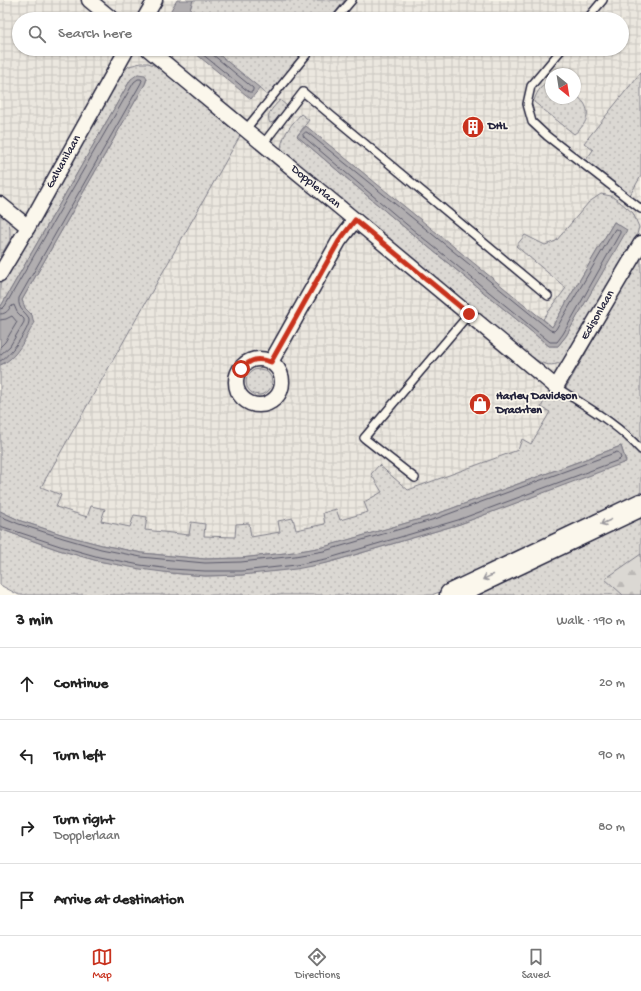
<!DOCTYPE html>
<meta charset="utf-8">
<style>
body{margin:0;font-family:"Gochi Hand",sans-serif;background:#f6f6f6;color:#222}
.compass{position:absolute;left:545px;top:68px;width:36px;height:36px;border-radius:50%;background:#fff;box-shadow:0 1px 3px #0004;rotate:150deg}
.stop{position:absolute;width:12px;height:12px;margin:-9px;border:3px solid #c8321e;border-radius:50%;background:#fff}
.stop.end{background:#c8321e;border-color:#fff;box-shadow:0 1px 4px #0008}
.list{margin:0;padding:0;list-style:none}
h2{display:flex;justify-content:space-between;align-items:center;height:52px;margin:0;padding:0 16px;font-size:17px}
h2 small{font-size:13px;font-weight:400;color:#767676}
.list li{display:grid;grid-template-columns:26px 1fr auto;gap:12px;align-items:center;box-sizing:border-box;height:72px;padding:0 16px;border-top:1px solid #e0e0e0}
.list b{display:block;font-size:15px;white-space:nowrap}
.list p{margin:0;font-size:13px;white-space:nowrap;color:#767676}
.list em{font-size:13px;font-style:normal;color:#767676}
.icon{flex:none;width:22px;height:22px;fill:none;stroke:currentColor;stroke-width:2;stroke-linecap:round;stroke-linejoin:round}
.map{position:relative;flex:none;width:641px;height:595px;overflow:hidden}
.search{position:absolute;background:#fff;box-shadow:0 1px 3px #0004;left:12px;right:12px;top:12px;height:44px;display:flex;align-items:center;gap:10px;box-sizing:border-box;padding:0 14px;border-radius:22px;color:#767676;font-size:15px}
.sheet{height:340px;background:#fff}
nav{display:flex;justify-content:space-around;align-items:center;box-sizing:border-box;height:56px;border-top:1px solid #e0e0e0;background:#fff;font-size:11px;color:#767676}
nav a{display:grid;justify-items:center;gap:2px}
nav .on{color:#c8321e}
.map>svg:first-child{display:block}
.industrial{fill:url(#industrial-grid);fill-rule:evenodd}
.grass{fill:url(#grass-dots);stroke:#7e7d87}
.forest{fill:url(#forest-firs);stroke:#7e7d87}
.water{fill:#b1aeb0;stroke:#787681}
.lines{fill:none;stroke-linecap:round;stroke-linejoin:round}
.shore{stroke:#5b5a6a;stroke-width:1}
.lane-casing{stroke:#22223b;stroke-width:10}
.street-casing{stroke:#22223b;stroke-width:17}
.highway-casing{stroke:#22223b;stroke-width:25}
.lane{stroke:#fbf7ec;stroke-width:7}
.street{stroke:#fbf7ec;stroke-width:14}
.highway{stroke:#fbf7ec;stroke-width:22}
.oneway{stroke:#99979c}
.route{stroke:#c8321e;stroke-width:5}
.labels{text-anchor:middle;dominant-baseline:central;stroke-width:3.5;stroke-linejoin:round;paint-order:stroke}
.poi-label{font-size:12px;font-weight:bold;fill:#22223b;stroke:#fbf7ec;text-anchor:start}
.street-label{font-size:12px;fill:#22223b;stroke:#fbf7ec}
</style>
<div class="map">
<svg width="641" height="595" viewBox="0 0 641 595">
<defs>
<pattern id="industrial-grid" width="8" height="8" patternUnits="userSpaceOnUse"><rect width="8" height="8" fill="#ebe7df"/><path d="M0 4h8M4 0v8" fill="none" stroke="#c9c6c0"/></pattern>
<pattern id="grass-dots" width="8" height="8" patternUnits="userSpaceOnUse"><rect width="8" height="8" fill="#dbd8d3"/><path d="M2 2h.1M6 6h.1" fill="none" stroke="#bcb9b6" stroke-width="1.8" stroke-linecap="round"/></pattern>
<pattern id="forest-firs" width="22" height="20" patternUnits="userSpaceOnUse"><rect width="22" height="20" fill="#dbd8d3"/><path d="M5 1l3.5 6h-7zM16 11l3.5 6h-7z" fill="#bcb9b6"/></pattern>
</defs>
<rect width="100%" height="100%" fill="#fbf7ec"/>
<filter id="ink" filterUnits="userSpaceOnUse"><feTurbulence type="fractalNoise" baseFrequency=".025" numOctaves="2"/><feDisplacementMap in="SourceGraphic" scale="8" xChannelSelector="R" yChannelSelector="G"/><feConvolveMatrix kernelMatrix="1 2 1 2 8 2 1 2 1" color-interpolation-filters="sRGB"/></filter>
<g filter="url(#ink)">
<!-- industrial -->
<path class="industrial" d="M 0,0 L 641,0 L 641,443 L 495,504 L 310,561 L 0,518 ZM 19,19 L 622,19 L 622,49 L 19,49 ZM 551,74 L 575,74 L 575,98 L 551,98 Z"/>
<!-- grass -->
<g class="grass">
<path d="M 193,0 L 345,0 L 330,19 L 187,19 Z"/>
<path d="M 212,49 L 305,49 L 268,96 Z"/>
<path d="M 141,63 L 148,63 L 157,66 L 240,136 L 41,487 L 61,495 L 56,507 L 87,517 L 91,506 L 105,509 L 101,521 L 130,527 L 134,515 L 147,517 L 145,530 L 189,535 L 191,522 L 205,524 L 204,536 L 235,537 L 236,524 L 249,523 L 251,537 L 280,532 L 278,521 L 293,518 L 296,530 L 325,524 L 323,513 L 336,509 L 340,520 L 368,512 L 364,502 L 382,492 L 371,474 L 379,465 L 408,490 L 518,450 L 522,439 L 531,444 L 550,412 L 541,407 L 549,393 L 559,400 L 641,256 L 641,494 L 454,586 L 432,595 L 19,595 L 0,585 L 0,529 L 59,550 L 98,561 L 171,573 L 205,576 L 242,575 L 327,563 L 460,524 L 626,461 L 621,446 L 434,515 L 324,547 L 294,552 L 241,558 L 205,559 L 172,556 L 142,553 L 102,545 L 64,535 L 21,521 L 0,511 L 0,365 L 5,363 L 32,315 L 25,308 L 22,300 L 145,84 L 147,78 L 131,79 L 0,308 L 0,285 L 119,76 L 129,66 Z"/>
<path d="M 641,72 L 641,176 L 630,195 L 586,160 L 593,150 L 584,143 Z"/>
<path d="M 548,82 L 551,82 L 551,98 L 575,98 L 575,94 C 578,97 582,100 584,103 C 592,115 584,127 574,134 L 534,102 C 535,94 541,86 548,82 Z"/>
<path d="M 280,100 L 288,107 C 283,112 278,122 270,123 C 265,114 274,107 280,100 Z"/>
<path d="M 301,114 L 309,120 L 297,136 L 404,227 L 549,346 L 558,346 L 566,336 L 626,230 L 614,222 L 552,327 L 543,319 L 566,288 L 516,246 L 525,235 L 545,245 L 556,241 L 589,202 L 601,194 L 611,196 L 620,202 L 633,213 L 639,227 L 636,238 L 567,355 C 565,358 563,361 561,362 C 544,372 528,353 516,344 L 287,156 L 281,148 C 283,133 292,124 301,114 Z"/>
<path d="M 0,209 L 5,214 L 9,222 L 10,229 L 10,240 L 0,257 Z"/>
<circle cx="259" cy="382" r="13"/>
<path d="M 641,518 L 641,595 L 468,595 L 493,583 Z"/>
</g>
<!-- forest -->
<path class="forest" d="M 641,554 L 641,594 L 640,595 L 623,595 L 605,579 Z"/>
<!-- water -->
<g class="water">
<path d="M 177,0 L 193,0 L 187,19 L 167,19 L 168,15 Z"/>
<path d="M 190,49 L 212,49 L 260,88 L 251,99 Z"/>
<path d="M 138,74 L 145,75 L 147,78 L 145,84 L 22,300 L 25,308 L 32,315 L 34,324 C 25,338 17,359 0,365 L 0,308 L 131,79 Z"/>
<path d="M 306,126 L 552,327 L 614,222 L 627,230 L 566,336 L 558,346 L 549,346 L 404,227 L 297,136 Z"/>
<path d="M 621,446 L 626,462 L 460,524 L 327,563 L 296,569 L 242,575 L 205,576 L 171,573 L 140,569 L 98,561 L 59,550 L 0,529 L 0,511 L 21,521 L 64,535 L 102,545 L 142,553 L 172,556 L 205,559 L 241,558 L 294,552 L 323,547 L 434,515 Z"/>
</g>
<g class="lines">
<!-- shore -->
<g class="shore">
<path d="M 196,49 L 249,92 L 252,92 L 253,90 L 253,88 L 212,54 L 210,49"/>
<path d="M 306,132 L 308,133 L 550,330 L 554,331 L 556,329 L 615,229 L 617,229 L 620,231 L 620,233 L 563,334 L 557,342 L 550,342 L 406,224 L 304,137 L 303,135 Z"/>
<path d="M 0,309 L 3,308 L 5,306 L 134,82 L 138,79 L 141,79 L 142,80 L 141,83 L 19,298 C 17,311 28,312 29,320 C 30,329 8,358 0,361"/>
<path d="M 0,314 C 9,314 8,307 14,305 L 17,312 L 24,319 L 24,322 L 10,346 L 0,355"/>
<path d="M 0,320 L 6,319 L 12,316 L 17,322 L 5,342 L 0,347"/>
<path d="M 0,516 L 19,524 L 63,538 L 101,549 L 141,557 L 172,560 L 205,563 L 241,562 L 295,556 L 324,551 L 435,519 L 617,452 L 619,453 L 621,458 L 619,460 L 458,520 L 326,559 L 296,565 L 242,571 L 205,571 L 171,569 L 140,565 L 99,557 L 60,546 L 0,526"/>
</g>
<!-- lane casing -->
<g class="lane-casing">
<g id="lane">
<path d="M 336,19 L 352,0"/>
<path d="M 587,19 L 603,0"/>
<path d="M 562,49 L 531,86 L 527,104 L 532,122 L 547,136 L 641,209"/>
<path d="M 246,129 L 311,49"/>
<path d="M 263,144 L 303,92 L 548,296"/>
<path d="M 556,387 C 585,406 617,423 641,450"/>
<path d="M 415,478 L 364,438 L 469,314"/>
</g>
</g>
<!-- street casing -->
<g class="street-casing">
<g id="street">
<path d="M 89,0 L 112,19"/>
<path d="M 144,19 L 155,0"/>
<path id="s1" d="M 148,49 L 355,220 L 556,387 L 641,243"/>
<path d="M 0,204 L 28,227"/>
<path id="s2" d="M 0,274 L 28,227 L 127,49"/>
<circle cx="259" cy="382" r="23"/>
<path d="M 271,362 L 339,241 L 355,220"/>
</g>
</g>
<!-- highway casing -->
<g class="highway-casing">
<path id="highway" d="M 451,595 L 641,505"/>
</g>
<!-- lane -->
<use href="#lane" class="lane"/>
<!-- street -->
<use href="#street" class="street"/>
<!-- highway -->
<use href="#highway" class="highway"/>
</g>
<!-- one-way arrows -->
<defs><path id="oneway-shaft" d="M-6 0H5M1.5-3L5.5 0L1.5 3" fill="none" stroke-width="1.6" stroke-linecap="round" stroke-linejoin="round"/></defs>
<g class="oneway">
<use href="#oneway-shaft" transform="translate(606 522) rotate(155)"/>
<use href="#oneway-shaft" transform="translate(488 577) rotate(155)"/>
</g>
</g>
<g class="lines" filter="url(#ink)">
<!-- route -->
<path class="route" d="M 241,369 C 251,359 258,357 271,362 L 339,241 L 355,220 L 469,314"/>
</g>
<!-- icons -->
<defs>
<g id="building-disc" transform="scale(1.15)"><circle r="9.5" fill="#c8321e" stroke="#fbf7ec"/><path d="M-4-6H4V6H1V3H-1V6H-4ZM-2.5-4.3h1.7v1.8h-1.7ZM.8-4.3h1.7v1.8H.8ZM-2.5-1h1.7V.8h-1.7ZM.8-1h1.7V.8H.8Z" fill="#fff"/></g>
<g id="shop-disc" transform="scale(1.15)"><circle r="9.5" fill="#c8321e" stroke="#fbf7ec"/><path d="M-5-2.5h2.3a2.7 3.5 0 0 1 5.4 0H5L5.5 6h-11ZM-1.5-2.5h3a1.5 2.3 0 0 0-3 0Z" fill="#fff"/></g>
</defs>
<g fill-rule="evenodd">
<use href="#building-disc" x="473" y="127"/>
<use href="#shop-disc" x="480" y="404"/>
</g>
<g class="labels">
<!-- poi labels -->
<g class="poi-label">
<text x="488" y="127">DHL</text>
<text x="496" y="397">Harley Davidson<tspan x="496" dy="14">Drachten</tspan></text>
</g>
<!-- street labels -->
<g class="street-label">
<text stroke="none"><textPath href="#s2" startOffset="129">Galvanilaan</textPath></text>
<text stroke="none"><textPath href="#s1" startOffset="217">Dopplerlaan</textPath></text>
<text stroke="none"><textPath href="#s1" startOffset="613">Edisonlaan</textPath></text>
</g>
</g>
</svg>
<svg class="compass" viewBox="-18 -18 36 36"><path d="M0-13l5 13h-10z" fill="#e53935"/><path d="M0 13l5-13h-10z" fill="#767676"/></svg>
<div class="stop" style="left:241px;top:369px"></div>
<div class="stop end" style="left:469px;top:314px"></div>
<div class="search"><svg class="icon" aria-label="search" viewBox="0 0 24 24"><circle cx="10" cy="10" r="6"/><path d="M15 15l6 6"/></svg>Search here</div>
</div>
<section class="sheet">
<h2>3 min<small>Walk · 190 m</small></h2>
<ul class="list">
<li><svg class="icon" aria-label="ahead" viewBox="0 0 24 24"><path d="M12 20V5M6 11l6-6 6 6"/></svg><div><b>Continue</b></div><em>20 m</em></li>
<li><svg class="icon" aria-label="left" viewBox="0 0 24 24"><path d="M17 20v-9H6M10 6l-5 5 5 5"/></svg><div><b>Turn left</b></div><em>90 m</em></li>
<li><svg class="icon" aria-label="right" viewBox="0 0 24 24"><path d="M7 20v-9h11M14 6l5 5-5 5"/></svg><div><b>Turn right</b><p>Dopplerlaan</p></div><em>80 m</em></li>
<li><svg class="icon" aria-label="arrive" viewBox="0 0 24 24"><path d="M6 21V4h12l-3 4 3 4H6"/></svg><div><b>Arrive at destination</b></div></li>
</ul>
</section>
<nav>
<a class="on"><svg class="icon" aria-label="map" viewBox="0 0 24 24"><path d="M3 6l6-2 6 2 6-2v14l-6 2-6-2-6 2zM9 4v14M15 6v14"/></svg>Map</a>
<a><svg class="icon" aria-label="directions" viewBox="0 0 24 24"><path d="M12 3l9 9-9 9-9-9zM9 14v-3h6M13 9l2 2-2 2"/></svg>Directions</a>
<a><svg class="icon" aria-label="saved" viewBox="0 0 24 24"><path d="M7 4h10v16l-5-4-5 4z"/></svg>Saved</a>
</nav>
